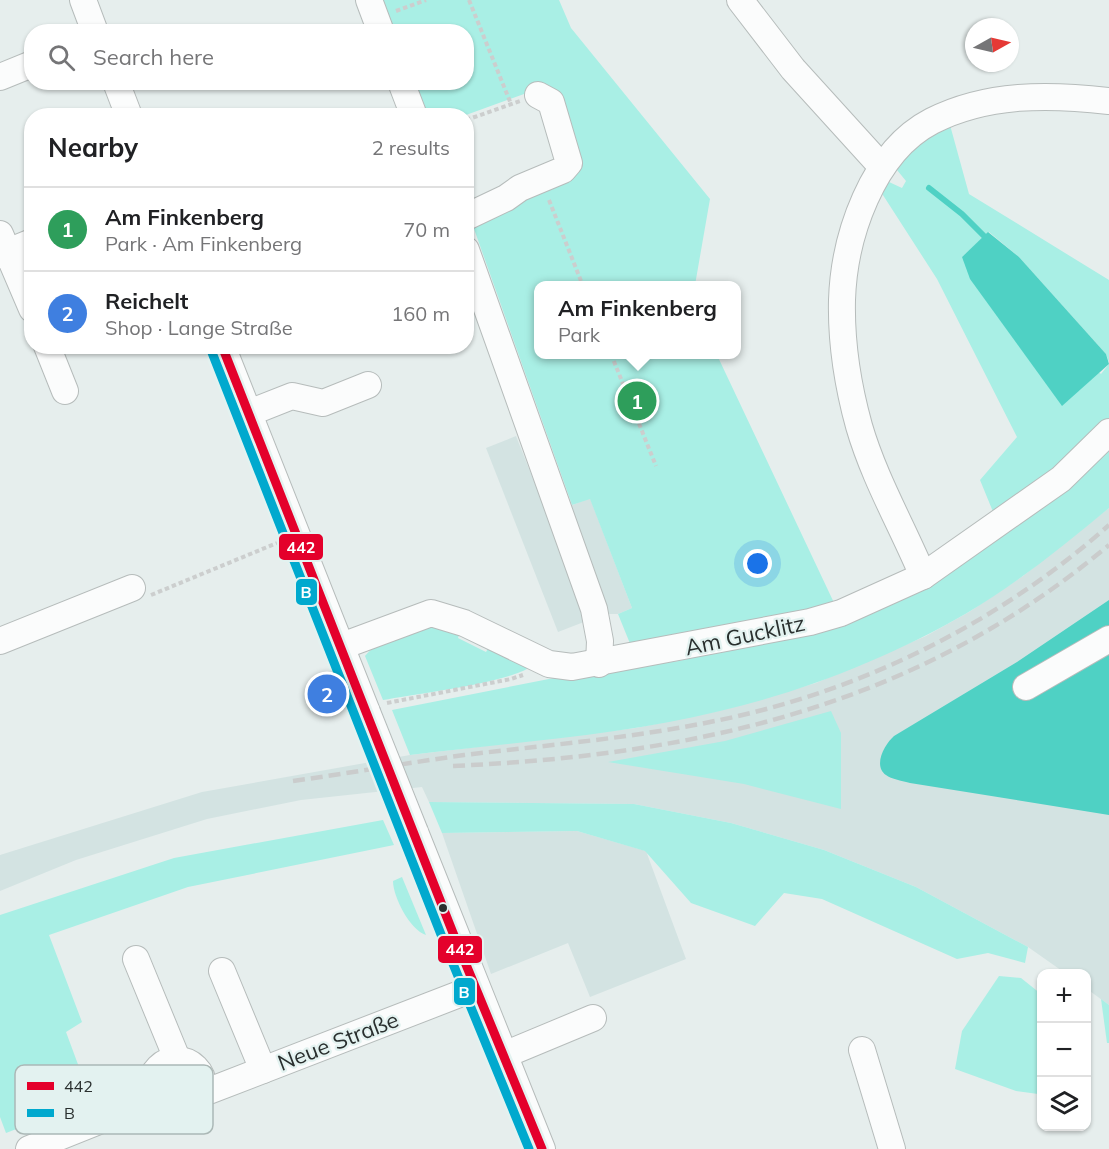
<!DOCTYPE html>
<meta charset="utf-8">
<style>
body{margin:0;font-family:Mulish,sans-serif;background:#f2f2f2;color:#202124}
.controls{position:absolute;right:18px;bottom:18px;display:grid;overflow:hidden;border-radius:12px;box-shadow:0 2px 4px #0004}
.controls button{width:54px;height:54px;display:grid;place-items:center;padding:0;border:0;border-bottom:2px solid #e0e0e0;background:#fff;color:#202124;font:30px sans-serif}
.compass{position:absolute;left:965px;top:18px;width:54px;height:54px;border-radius:50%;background:#fff;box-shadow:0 2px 4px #0004;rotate:82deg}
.you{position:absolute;left:758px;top:564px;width:21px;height:21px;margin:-15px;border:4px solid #fff;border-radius:50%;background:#1a73e8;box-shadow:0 0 0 9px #1a73e833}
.badge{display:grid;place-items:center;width:39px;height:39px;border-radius:50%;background:#0f766e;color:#fff;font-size:20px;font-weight:700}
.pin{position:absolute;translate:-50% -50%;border:3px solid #fff;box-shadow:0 2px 6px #0006}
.popup{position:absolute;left:534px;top:281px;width:207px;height:78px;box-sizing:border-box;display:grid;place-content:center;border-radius:12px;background:#fff;filter:drop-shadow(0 2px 4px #0005);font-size:20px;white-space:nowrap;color:#757577}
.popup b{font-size:22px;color:#202124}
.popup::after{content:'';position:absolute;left:50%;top:100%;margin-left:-12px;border:12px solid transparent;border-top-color:#fff}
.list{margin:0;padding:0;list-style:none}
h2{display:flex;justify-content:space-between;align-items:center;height:78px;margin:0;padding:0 24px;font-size:26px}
h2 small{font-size:20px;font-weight:400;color:#757577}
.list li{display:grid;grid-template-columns:39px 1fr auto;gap:18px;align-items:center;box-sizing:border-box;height:84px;padding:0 24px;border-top:2px solid #e0e0e0}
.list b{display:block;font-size:22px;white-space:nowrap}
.list p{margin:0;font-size:20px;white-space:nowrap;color:#757577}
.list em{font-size:20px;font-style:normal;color:#757577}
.icon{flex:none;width:33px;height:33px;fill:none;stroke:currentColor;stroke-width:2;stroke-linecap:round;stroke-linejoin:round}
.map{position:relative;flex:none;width:1109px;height:1149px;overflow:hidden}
.search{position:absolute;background:#fff;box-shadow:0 2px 4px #0004;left:24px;top:24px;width:450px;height:66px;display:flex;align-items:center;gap:15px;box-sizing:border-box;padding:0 21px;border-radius:24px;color:#757577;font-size:22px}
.panel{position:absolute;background:#fff;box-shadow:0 2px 4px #0004;left:24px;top:108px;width:450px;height:246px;border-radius:24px}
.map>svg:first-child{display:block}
.built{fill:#d3e3e2}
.green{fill:#a9efe5}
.water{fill:#4fd1c4}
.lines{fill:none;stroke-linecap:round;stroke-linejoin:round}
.stream{stroke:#4fd1c4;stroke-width:6}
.minor-casing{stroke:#b6bcbb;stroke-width:28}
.path{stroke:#cccece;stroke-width:4;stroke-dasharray:4.5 3;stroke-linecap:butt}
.minor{stroke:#fbfcfc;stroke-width:26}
.rail{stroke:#cacccc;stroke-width:4.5;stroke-dasharray:12 6;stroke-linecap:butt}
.minor-bridge-casing{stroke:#b6bcbb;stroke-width:28;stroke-linecap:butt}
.minor-bridge{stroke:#fbfcfc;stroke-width:26}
.bus-1-casing{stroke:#e3f2f0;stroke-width:14}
.bus-2-casing{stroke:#e3f2f0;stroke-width:14}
.bus-1{stroke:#e4002b;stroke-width:9}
.bus-2{stroke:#00a9ce;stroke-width:9}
.bus-dot{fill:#292f2e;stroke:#e3f2f0;stroke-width:2}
.labels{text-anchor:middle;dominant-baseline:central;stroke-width:4.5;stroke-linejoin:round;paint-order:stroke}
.street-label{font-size:22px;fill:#292f2e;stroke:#e3f2f0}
.key{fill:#e3f2f0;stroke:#abb8b6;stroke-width:1.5}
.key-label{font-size:16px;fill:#292f2e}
.line-badge{stroke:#e3f2f0;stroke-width:2}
.badge-label{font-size:16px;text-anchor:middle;font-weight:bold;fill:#fff}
</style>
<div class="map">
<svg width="1109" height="1149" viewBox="0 0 1109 1149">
<rect width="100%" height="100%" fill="#e6eeed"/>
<!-- built -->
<g class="built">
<path d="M 516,436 L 589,620 L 558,632 L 486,448 Z"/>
<path d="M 590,498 L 632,608 L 618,614 L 604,614 L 565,508 Z"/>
<path d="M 1109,508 L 1109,1005 L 1087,989 L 1086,974 L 1065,973 L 1028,947 L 916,887 L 824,850 L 731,823 L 634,804 L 429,802 L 422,787 L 301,800 L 207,819 L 76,860 L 0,891 L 0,855 L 202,792 L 410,755 L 636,728 L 718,711 L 816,683 L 926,636 L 969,612 L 1023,576 Z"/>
<path d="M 577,831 L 646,851 L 686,959 L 590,997 L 568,943 L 491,974 L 442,833 Z"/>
</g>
<!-- green -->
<g class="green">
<path d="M 379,0 L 559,0 L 571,28 L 710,199 L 695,285 L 538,286 L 538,354 L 717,355 L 836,607 L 631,646 L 618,614 L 632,608 L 590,499 L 572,505 L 473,226 L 484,214 L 580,169 L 549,85 L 466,115 L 427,115 L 413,83 L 466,82 L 466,32 L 392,31 Z"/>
<path d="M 950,125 L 969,194 L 1109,280 L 1109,362 L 1106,354 L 1019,257 L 989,232 L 962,257 L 1101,374 L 1109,364 L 1109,418 L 1078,451 L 996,519 L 980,480 L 1017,437 L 937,279 L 881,192 L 889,182 L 902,188 L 906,181 L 897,170 C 912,148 928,137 950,125 Z"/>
<path d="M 1109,441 L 1109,508 C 1064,545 1018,583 967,613 C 891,657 805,691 720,711 C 619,736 513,742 410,755 L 392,710 L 554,678 L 679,661 L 824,626 Z"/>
<path d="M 436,627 L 460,632 L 458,638 L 486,652 L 489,647 L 530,667 C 507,683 415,694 383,700 L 365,656 C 381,636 410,630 436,627 Z"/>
<path d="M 831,711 L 841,733 L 841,809 L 744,784 L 608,762 L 725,741 Z"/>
<path d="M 429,802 L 634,804 L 731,823 L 824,850 L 916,887 L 1028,947 L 1025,963 L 988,953 L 957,959 L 822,899 L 784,893 L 755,926 L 691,903 L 645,851 L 577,831 L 442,833 Z"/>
<path d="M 383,820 L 394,845 L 188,887 L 49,935 L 82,1022 L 66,1032 L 96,1113 L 69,1125 L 63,1111 L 6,1133 L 0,1117 L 0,915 L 174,858 Z"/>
<path d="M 402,877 L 426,935 C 410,930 393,897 393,881 Z"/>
<path d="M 999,976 L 1021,978 L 1041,994 L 1042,1089 L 1038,1094 L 1016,1091 L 955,1069 L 962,1031 Z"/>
<path d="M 1101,999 L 1109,1005 L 1109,1043 L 1107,1043 Z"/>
</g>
<!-- water -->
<g class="water">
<path d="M 988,232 L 1019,257 L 1106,354 L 1109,364 L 1062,406 L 970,279 L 962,257 Z"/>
<path d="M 1109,600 L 1109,815 L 910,783 C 903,781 891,779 886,775 C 872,765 886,743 894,736 L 1017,662 Z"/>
</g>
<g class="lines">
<!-- stream -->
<path class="stream" d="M 929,188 L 962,214 L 984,236"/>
<!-- minor casing -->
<g class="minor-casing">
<g id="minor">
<path d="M 83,0 L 95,32"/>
<path d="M 369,0 L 381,32"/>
<path d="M 740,0 L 793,69 L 882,167"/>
<path d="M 0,77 L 32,64"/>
<path d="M 116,82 L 129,116"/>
<path d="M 401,82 L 414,116"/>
<path d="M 466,217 L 506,198 L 520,188 L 563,170 L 569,163 L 551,102 L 538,95"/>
<path d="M 0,234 L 32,309"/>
<path d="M 466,250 L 594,609 L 600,641 L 599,664"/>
<path d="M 0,255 L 32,242"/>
<path d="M 47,346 L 65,391"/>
<path d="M 222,346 L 367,712"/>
<path d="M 249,413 L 292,396 L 323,403 L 368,385"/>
<path d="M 923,576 C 902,526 874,478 859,426 C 848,386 841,342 842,300 C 844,237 872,152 932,121 C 987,93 1049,94 1109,101"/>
<path d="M 0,641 L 132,588"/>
<path d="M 342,646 L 431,613 L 464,623 L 549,664 L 572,667 L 810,622 L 841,613 L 923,576 L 1061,479 L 1109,432"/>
<path d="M 1026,687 L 1109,639"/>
<path d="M 415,832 L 542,1149"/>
<path d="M 136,959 L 178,1061"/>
<path d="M 222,971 L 263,1070"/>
<path d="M 862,1050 L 892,1149"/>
<path d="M 504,1055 L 593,1018"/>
<circle cx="177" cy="1086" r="26"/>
<path d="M 201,1094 L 475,988"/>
<path d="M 29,1149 L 154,1099"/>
</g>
</g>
<!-- path -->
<g class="path">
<path d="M 469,0 L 511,104"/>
<path d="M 396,11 L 426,0"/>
<path d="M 466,120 L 520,101"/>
<path d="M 549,200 L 583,286"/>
<path d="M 611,354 L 656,466"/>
<path d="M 151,595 L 277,543"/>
<path d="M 387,703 L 511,679 L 523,675"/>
</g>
<!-- minor -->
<use href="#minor" class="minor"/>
<!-- rail -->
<g class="rail">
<path d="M 453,766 C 698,755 917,706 1109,545"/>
<path d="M 293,781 C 350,773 407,763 464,755 C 548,745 633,738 715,721 C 860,692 999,623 1109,525"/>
</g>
<!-- minor-bridge casing -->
<g class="minor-bridge-casing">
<path id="minor-bridge" d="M 367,712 L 415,832"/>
</g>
<!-- minor-bridge -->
<use href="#minor-bridge" class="minor-bridge"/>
<!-- bus-1 casing -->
<g class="bus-1-casing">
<path id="bus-1" d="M 222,346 L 453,933 L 542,1149"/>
</g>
<!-- bus-2 casing -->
<g class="bus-2-casing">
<path id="bus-2" d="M 211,350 L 442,937 L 529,1149"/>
</g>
<!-- bus-1 -->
<use href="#bus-1" class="bus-1"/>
<!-- bus-2 -->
<use href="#bus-2" class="bus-2"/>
</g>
<!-- markers -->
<circle class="bus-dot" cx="443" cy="908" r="5"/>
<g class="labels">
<!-- street labels -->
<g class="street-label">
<text transform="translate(745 635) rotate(-12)">Am Gucklitz</text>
<text transform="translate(338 1041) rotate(-21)">Neue Straße</text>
</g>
</g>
<!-- legend -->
<rect x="15" y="1065" width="198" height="69" rx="9" class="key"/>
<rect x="27" y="1082" width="27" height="8" fill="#e4002b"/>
<rect x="27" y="1109" width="27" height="8" fill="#00a9ce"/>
<g class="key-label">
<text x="64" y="1092">442</text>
<text x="64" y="1119">B</text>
</g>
<g class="line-badge">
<rect x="278" y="533" width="46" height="28" rx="6" fill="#e4002b"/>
<rect x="295" y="578" width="23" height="28" rx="6" fill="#00a9ce"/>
<rect x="437" y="935" width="46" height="29" rx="6" fill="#e4002b"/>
<rect x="453" y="977" width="23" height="29" rx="6" fill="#00a9ce"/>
</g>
<g class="badge-label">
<text x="301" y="553">442</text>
<text x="306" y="598">B</text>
<text x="460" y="955">442</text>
<text x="464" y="998">B</text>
</g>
</svg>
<div class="controls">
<button>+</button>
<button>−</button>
<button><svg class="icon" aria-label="layers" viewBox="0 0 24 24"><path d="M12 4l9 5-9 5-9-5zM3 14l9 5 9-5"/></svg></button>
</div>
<svg class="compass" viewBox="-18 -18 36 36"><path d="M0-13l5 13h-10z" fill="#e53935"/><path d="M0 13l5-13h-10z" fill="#757577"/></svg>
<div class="you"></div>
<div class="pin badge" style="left:637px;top:401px;background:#2e9e5b">1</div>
<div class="popup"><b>Am Finkenberg</b>Park</div>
<div class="pin badge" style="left:327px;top:694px;background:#3f7fe0">2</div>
<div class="search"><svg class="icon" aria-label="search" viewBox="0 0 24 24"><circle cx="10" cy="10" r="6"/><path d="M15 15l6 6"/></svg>Search here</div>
<section class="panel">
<h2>Nearby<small>2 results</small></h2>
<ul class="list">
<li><span class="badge" style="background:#2e9e5b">1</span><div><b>Am Finkenberg</b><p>Park · Am Finkenberg</p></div><em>70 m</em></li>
<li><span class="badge" style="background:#3f7fe0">2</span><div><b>Reichelt</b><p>Shop · Lange Straße</p></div><em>160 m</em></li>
</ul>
</section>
</div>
